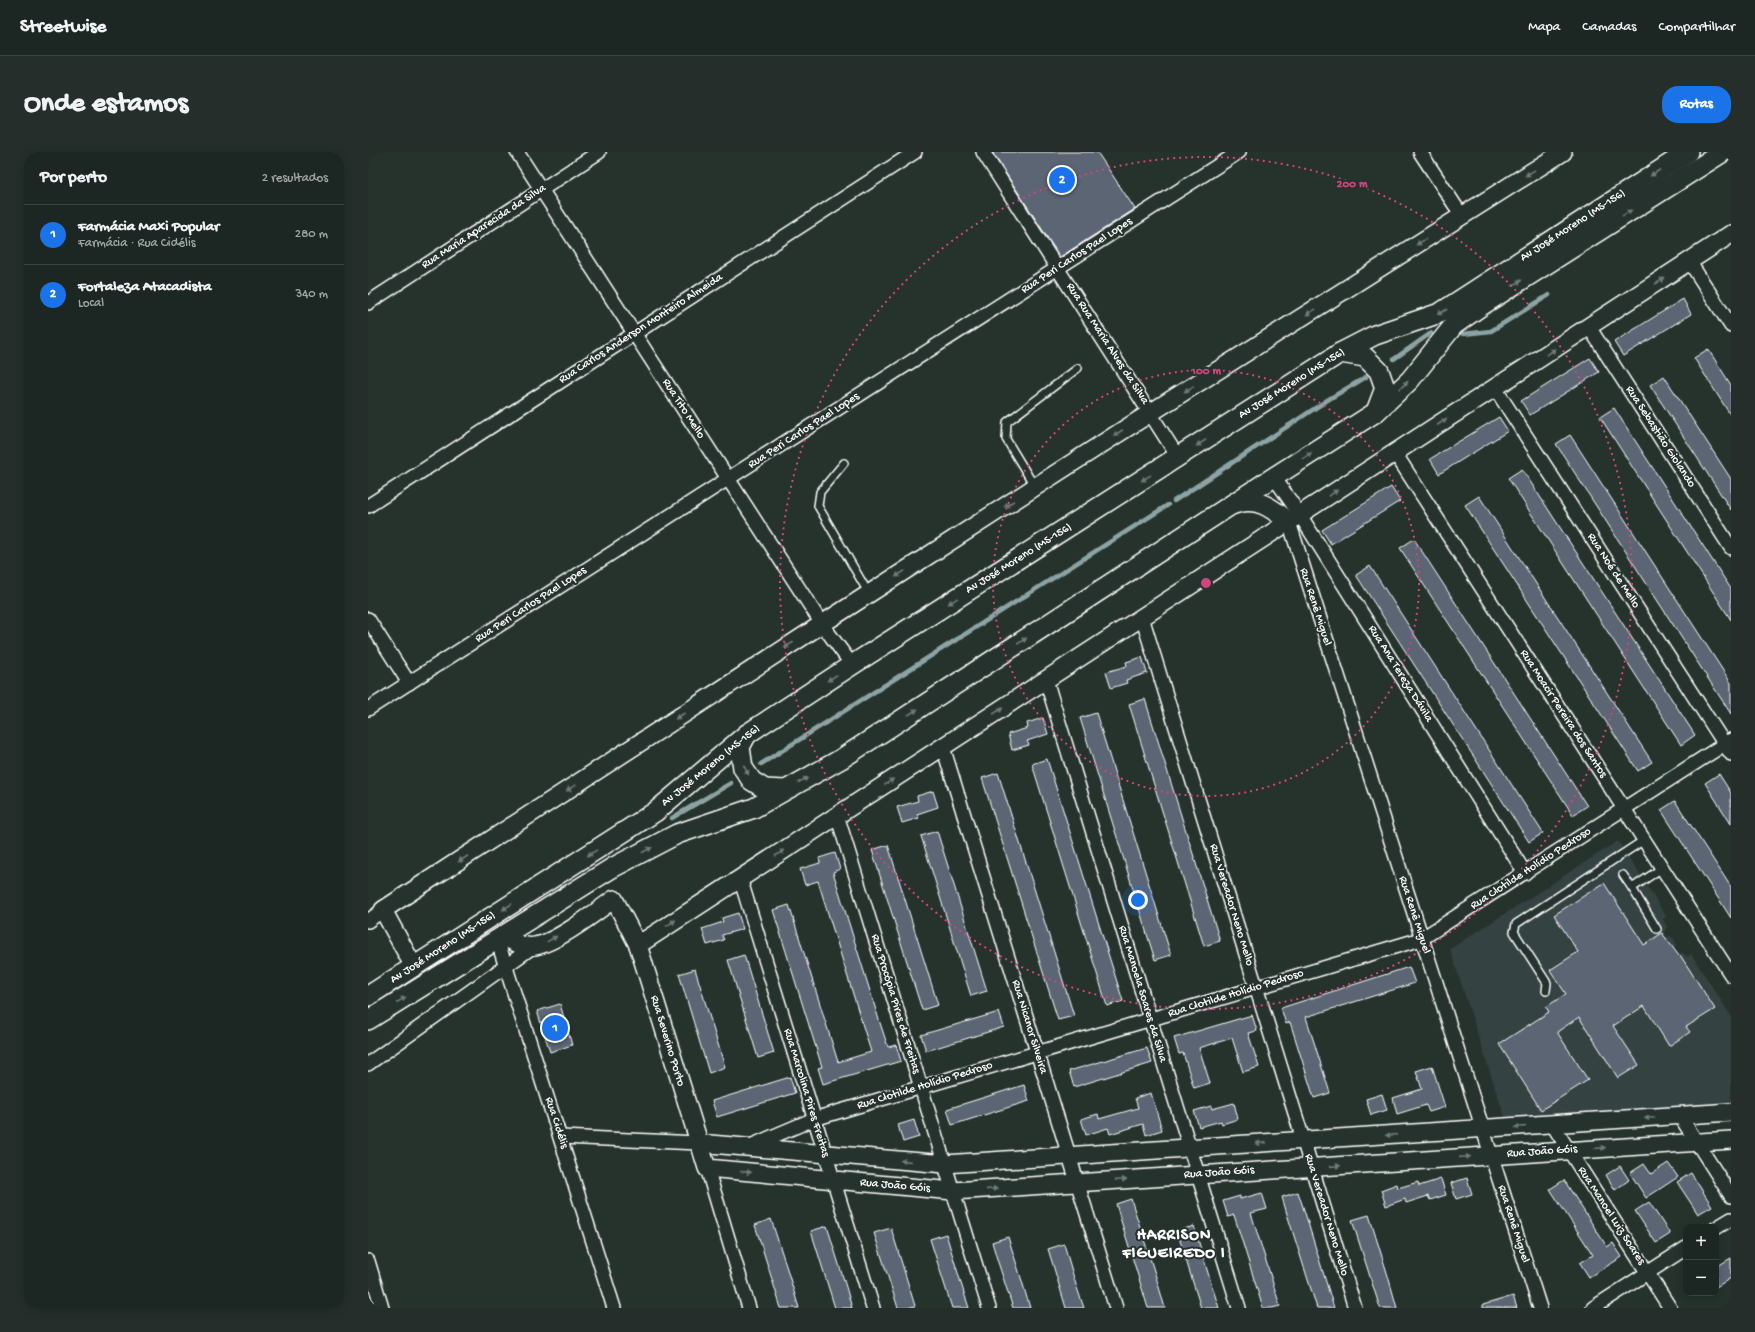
<!DOCTYPE html>
<html lang="pt">
<meta charset="utf-8">
<style>
body{margin:0;font-family:"Gochi Hand",sans-serif;background:#252e2a;color:#f1f3f6}
.controls{position:absolute;right:12px;bottom:12px;display:grid;overflow:hidden;border-radius:8px;box-shadow:0 2px 10px #0003}
.controls button{width:36px;height:36px;display:grid;place-items:center;padding:0;border:0;border-bottom:1px solid #3a4340;background:#1c2622;color:#f1f3f6;font:20px sans-serif}
.you{position:absolute;left:770px;top:748px;width:14px;height:14px;margin:-10px;border:3px solid #fff;border-radius:50%;background:#1a73e8;box-shadow:0 0 0 6px #1a73e833}
.badge{display:grid;place-items:center;width:26px;height:26px;border-radius:50%;background:#1a73e8;color:#fff;font-size:13px;font-weight:700}
.pin{position:absolute;translate:-50% -50%;border:2px solid #fff;box-shadow:0 1px 4px #0006}
.list{margin:0;padding:0;list-style:none}
h2{display:flex;justify-content:space-between;align-items:center;height:52px;margin:0;padding:0 16px;font-size:17px}
h2 small{font-size:13px;font-weight:400;color:#a0a5a5}
.list li{display:grid;grid-template-columns:26px 1fr auto;gap:12px;align-items:center;box-sizing:border-box;height:60px;padding:0 16px;border-top:1px solid #3a4340}
.list b{display:block;font-size:15px;white-space:nowrap}
.list p{margin:0;font-size:13px;white-space:nowrap;color:#a0a5a5}
.list em{font-size:13px;font-style:normal;color:#a0a5a5}
.map{position:relative;flex:none;width:1363px;height:1156px;overflow:hidden;border-radius:16px}
header{display:flex;align-items:center;gap:24px;box-sizing:border-box;height:56px;padding:0 20px;background:#1c2622;border-bottom:1px solid #3a4340}
header strong{font-size:19px}
nav{display:flex;gap:22px;margin-inline-start:auto;font-size:14px}
.intro{display:flex;align-items:center;justify-content:space-between;box-sizing:border-box;height:96px;padding:0 24px}
h1{margin:0;font-size:28px}
.button{padding:10px 18px;border-radius:16px;background:#1a73e8;color:#fff;font-size:14px;font-weight:700}
main{display:flex;gap:24px;padding:0 24px}
aside{flex:1;background:#1c2622;border-radius:16px;box-shadow:0 2px 10px #0003}
.map>svg:first-child{display:block}
.built{fill:#364242}
.lines{fill:none;stroke-linecap:round;stroke-linejoin:round}
.stream{stroke:#8ea4a4;stroke-width:4.5}
.building{fill:#5b6573;stroke:#fff}
.service-casing{stroke:#fff;stroke-width:10}
.minor-casing{stroke:#fff;stroke-width:16}
.tertiary-casing{stroke:#fff;stroke-width:20}
.secondary-casing{stroke:#fff;stroke-width:22}
.service{stroke:#26332d;stroke-width:7}
.minor{stroke:#26332d;stroke-width:13}
.tertiary{stroke:#26332d;stroke-width:17}
.secondary{stroke:#26332d;stroke-width:19}
.oneway{fill:#727a76}
.ring{fill:none;stroke:#ce467c;stroke-width:2;stroke-dasharray:2 4}
.labels{text-anchor:middle;dominant-baseline:central;stroke-width:4;stroke-linejoin:round;paint-order:stroke}
.street-label{font-size:12px;fill:#fff;stroke:#26332d}
.district-label{font-size:16px;font-weight:bold;letter-spacing:1px;fill:#fff;stroke:#26332d}
.centre{fill:#ce467c;stroke:#26332d;stroke-width:2}
.ring-label{font-size:12px;text-anchor:middle;font-weight:bold;fill:#ce467c;stroke:#26332d;stroke-width:4;stroke-linejoin:round;paint-order:stroke}
</style>
<header>
<strong>Streetwise</strong>
<nav><a>Mapa</a><a>Camadas</a><a>Compartilhar</a></nav>
</header>
<div class="intro"><h1>Onde estamos</h1><a class="button">Rotas</a></div>
<main>
<aside>
<h2>Por perto<small>2 resultados</small></h2>
<ul class="list">
<li><span class="badge">1</span><div><b>Farmácia Maxi Popular</b><p>Farmácia · Rua Cidélis</p></div><em>280 m</em></li>
<li><span class="badge">2</span><div><b>Fortaleza Atacadista</b><p>Local</p></div><em>340 m</em></li>
</ul>
</aside>
<div class="map">
<svg width="1363" height="1156" viewBox="0 0 1363 1156">
<rect width="100%" height="100%" fill="#26332d"/>
<filter id="ink" filterUnits="userSpaceOnUse"><feTurbulence type="fractalNoise" baseFrequency=".025" numOctaves="2"/><feDisplacementMap in="SourceGraphic" scale="8" xChannelSelector="R" yChannelSelector="G"/><feConvolveMatrix kernelMatrix="1 2 1 2 8 2 1 2 1" color-interpolation-filters="sRGB"/></filter>
<g filter="url(#ink)">
<!-- built -->
<path class="built" d="M 1250,689 L 1298,764 L 1295,767 L 1299,775 L 1296,780 L 1298,785 L 1302,784 L 1306,787 L 1308,793 L 1306,797 L 1309,801 L 1315,801 L 1319,805 L 1323,802 L 1363,864 L 1363,950 L 1137,966 L 1082,797 Z"/>
<g class="lines">
<!-- stream -->
<g class="stream">
<path d="M 1095,182 L 1123,179 L 1181,143"/>
<path d="M 1026,207 L 1063,181"/>
<path d="M 806,349 L 961,247 L 998,225"/>
<path d="M 393,612 L 800,353"/>
<path d="M 304,666 L 363,631"/>
</g>
</g>
<!-- building -->
<g class="building">
<path d="M 624,0 L 729,0 L 767,57 L 692,105 Z"/>
<path d="M 1315,147 L 1323,162 L 1255,204 L 1246,190 Z"/>
<path d="M 1340,197 L 1363,233 L 1363,264 L 1326,206 Z"/>
<path d="M 1222,206 L 1231,220 L 1162,263 L 1153,249 Z"/>
<path d="M 1296,224 L 1363,327 L 1363,358 L 1282,233 Z"/>
<path d="M 1246,256 L 1363,437 L 1363,468 L 1232,265 Z"/>
<path d="M 1131,265 L 1140,279 L 1071,322 L 1062,307 Z"/>
<path d="M 1202,283 L 1363,531 L 1363,562 L 1188,292 Z"/>
<path d="M 1154,317 L 1327,583 L 1313,593 L 1140,326 Z"/>
<path d="M 1023,335 L 1032,349 L 963,392 L 954,378 Z"/>
<path d="M 1111,344 L 1284,610 L 1270,619 L 1097,353 Z"/>
<path d="M 1046,387 L 1219,654 L 1205,663 L 1032,396 Z"/>
<path d="M 1002,414 L 1175,681 L 1161,690 L 988,423 Z"/>
<path d="M 774,505 L 779,521 L 758,528 L 759,531 L 743,536 L 738,520 L 759,514 L 758,510 Z"/>
<path d="M 777,547 L 852,789 L 836,794 L 761,552 Z"/>
<path d="M 728,561 L 803,803 L 787,808 L 712,566 Z"/>
<path d="M 675,566 L 680,582 L 659,589 L 661,593 L 644,598 L 640,582 L 660,576 L 659,571 Z"/>
<path d="M 679,607 L 755,849 L 739,854 L 664,612 Z"/>
<path d="M 630,621 L 706,864 L 690,868 L 614,626 Z"/>
<path d="M 1351,622 L 1363,641 L 1363,672 L 1337,631 Z"/>
<path d="M 565,639 L 570,655 L 549,662 L 551,666 L 534,671 L 529,655 L 550,649 L 549,644 Z"/>
<path d="M 1307,649 L 1363,735 L 1363,766 L 1293,658 Z"/>
<path d="M 569,679 L 619,839 L 603,844 L 553,684 Z"/>
<path d="M 520,693 L 570,853 L 554,858 L 504,698 Z"/>
<path d="M 467,701 L 472,717 L 465,720 L 511,868 L 520,895 L 528,893 L 533,909 L 455,932 L 450,916 L 454,915 L 405,758 L 421,753 L 470,910 L 503,900 L 450,729 L 437,733 L 432,717 L 452,711 L 451,706 Z"/>
<path d="M 1236,731 L 1276,793 L 1294,781 L 1311,804 L 1312,803 L 1347,857 L 1318,875 L 1322,880 L 1301,894 L 1276,854 L 1245,874 L 1271,913 L 1250,926 L 1211,865 L 1189,880 L 1220,928 L 1173,958 L 1131,892 L 1181,860 L 1178,855 L 1198,842 L 1182,818 L 1210,800 L 1186,763 Z"/>
<path d="M 370,761 L 375,777 L 354,783 L 356,788 L 339,793 L 334,777 L 355,770 L 354,766 Z"/>
<path d="M 376,803 L 406,901 L 390,906 L 360,808 Z"/>
<path d="M 1041,815 L 1047,831 L 938,865 L 962,941 L 946,946 L 922,870 L 918,872 L 913,856 Z"/>
<path d="M 327,817 L 357,915 L 341,921 L 311,822 Z"/>
<path d="M 192,852 L 204,893 L 182,900 L 169,859 Z"/>
<path d="M 631,860 L 636,875 L 558,899 L 553,883 Z"/>
<path d="M 884,863 L 889,879 L 880,881 L 891,915 L 875,920 L 864,886 L 831,896 L 842,931 L 826,936 L 815,901 L 811,902 L 806,886 Z"/>
<path d="M 779,896 L 784,911 L 706,935 L 701,919 Z"/>
<path d="M 1064,914 L 1077,955 L 1061,960 L 1058,953 L 1029,962 L 1025,946 L 1054,937 L 1048,919 Z"/>
<path d="M 422,925 L 427,941 L 349,965 L 344,949 Z"/>
<path d="M 656,933 L 661,949 L 584,973 L 579,957 Z"/>
<path d="M 783,941 L 794,978 L 778,983 L 775,972 L 742,982 L 740,976 L 718,983 L 713,967 L 730,962 L 731,967 L 770,956 L 767,946 Z"/>
<path d="M 1014,942 L 1019,958 L 1003,963 L 998,947 Z"/>
<path d="M 866,951 L 870,967 L 854,972 L 853,969 L 831,975 L 826,959 L 843,954 L 844,957 Z"/>
<path d="M 546,968 L 551,985 L 535,990 L 530,973 Z"/>
<path d="M 1300,1011 L 1310,1025 L 1278,1046 L 1262,1021 L 1276,1012 L 1283,1022 Z"/>
<path d="M 1252,1014 L 1261,1028 L 1247,1038 L 1238,1023 Z"/>
<path d="M 1323,1021 L 1344,1054 L 1330,1062 L 1309,1030 Z"/>
<path d="M 1099,1026 L 1104,1042 L 1088,1047 L 1083,1031 Z"/>
<path d="M 1073,1027 L 1078,1043 L 1062,1048 L 1060,1044 L 1038,1051 L 1037,1047 L 1018,1054 L 1013,1038 L 1029,1032 L 1030,1036 L 1050,1030 L 1051,1034 Z"/>
<path d="M 1196,1028 L 1239,1095 L 1245,1091 L 1254,1105 L 1221,1125 L 1212,1111 L 1225,1103 L 1182,1037 Z"/>
<path d="M 930,1040 L 937,1061 L 966,1156 L 949,1156 L 919,1062 L 914,1045 Z"/>
<path d="M 894,1041 L 899,1057 L 883,1061 L 912,1154 L 904,1156 L 895,1156 L 866,1063 L 860,1065 L 855,1049 L 872,1044 L 872,1047 Z"/>
<path d="M 763,1047 L 788,1125 L 797,1156 L 780,1156 L 754,1072 L 748,1052 Z"/>
<path d="M 1281,1050 L 1302,1082 L 1288,1091 L 1267,1059 Z"/>
<path d="M 1001,1063 L 1020,1124 L 1029,1156 L 1012,1156 L 984,1068 Z"/>
<path d="M 403,1067 L 415,1104 L 431,1156 L 413,1156 L 387,1073 Z"/>
<path d="M 459,1074 L 478,1135 L 484,1156 L 467,1156 L 443,1079 Z"/>
<path d="M 826,1074 L 843,1131 L 851,1156 L 833,1156 L 809,1079 Z"/>
<path d="M 523,1076 L 547,1154 L 539,1156 L 530,1156 L 506,1081 Z"/>
<path d="M 578,1082 L 597,1144 L 601,1156 L 584,1156 L 562,1087 Z"/>
<path d="M 640,1085 L 653,1126 L 662,1156 L 645,1156 L 629,1107 L 624,1090 Z"/>
<path d="M 696,1092 L 708,1133 L 716,1156 L 698,1156 L 685,1113 L 680,1097 Z"/>
<path d="M 1363,1106 L 1363,1126 L 1348,1135 L 1348,1115 Z"/>
<path d="M 1145,1144 L 1149,1156 L 1115,1156 L 1115,1153 Z"/>
</g>
<g class="lines">
<!-- service casing -->
<g class="service-casing">
<g id="service">
<path d="M 476,311 L 452,340 L 450,354 L 501,442"/>
<path d="M 667,335 L 638,287 L 639,270 L 710,216"/>
<path d="M 1255,723 L 1264,736"/>
<path d="M 1289,777 L 1264,736 L 1294,716"/>
<path d="M 1178,839 L 1179,831 L 1146,780 L 1148,772 L 1276,688"/>
</g>
</g>
<!-- minor casing -->
<g class="minor-casing">
<g id="minor">
<path d="M 149,0 L 454,472 L 484,513"/>
<path d="M 615,0 L 810,305"/>
<path d="M 1052,0 L 1094,64"/>
<path d="M 1321,109 L 1363,174"/>
<path d="M 0,151 L 231,0"/>
<path d="M 1221,175 L 1363,396"/>
<path d="M 1127,236 L 1363,602"/>
<path d="M 1027,301 L 1363,823"/>
<path d="M 906,325 L 932,363 L 1157,721"/>
<path d="M 0,354 L 547,0"/>
<path d="M 921,370 L 1172,1156"/>
<path d="M 774,465 L 987,1156"/>
<path d="M 0,467 L 41,531"/>
<path d="M 678,528 L 871,1156"/>
<path d="M 0,557 L 871,0"/>
<path d="M 575,595 L 748,1156"/>
<path d="M 469,663 L 621,1156"/>
<path d="M 372,726 L 505,1156"/>
<path d="M 0,769 L 15,758"/>
<path d="M 129,787 L 246,1156"/>
<path d="M 0,912 L 166,794"/>
<path d="M 1312,964 L 1363,1044"/>
<path d="M 1184,972 L 1302,1156"/>
<path d="M 193,985 L 330,991"/>
<path d="M 380,995 L 446,967 L 1053,787 L 1363,588"/>
<path d="M 339,1016 L 381,1156"/>
<path d="M 1348,1076 L 1363,1067"/>
<path d="M 0,1109 L 14,1156"/>
<path d="M 1225,1156 L 1318,1096"/>
</g>
</g>
<!-- tertiary casing -->
<g class="tertiary-casing">
<g id="tertiary">
<path d="M 135,784 C 145,790 155,796 167,794 C 188,791 228,760 246,747 L 270,793 L 339,1016 L 585,1039 L 1363,988"/>
<path d="M 270,793 L 1363,82"/>
<path d="M 46,815 L 15,758 L 454,472 L 757,277 L 1195,0"/>
<path d="M 330,991 L 577,1012 L 1363,960"/>
</g>
</g>
<!-- secondary casing -->
<g class="secondary-casing">
<g id="secondary">
<path d="M 972,201 L 997,205 L 1011,219 L 1017,236 L 1009,257"/>
<path d="M 866,352 C 889,344 904,356 921,370"/>
<path d="M 379,582 L 372,595 L 375,616 L 384,629 L 397,637 L 417,638"/>
<path d="M 0,844 L 287,660 L 379,582 L 484,513 L 972,201 L 1007,183 L 1072,161 L 1320,0"/>
<path d="M 0,868 L 244,716 L 309,682 L 386,656 L 473,607 L 906,325 L 1008,260 L 1042,228 L 1086,173 L 1116,152 L 1355,0"/>
</g>
</g>
<!-- service -->
<use href="#service" class="service"/>
<!-- minor -->
<use href="#minor" class="minor"/>
<!-- tertiary -->
<use href="#tertiary" class="tertiary"/>
<!-- secondary -->
<use href="#secondary" class="secondary"/>
</g>
<!-- one-way arrows -->
<defs><path id="oneway-solid" d="M-6-.8H1V-3.2L6.5 0L1 3.2V.8H-6Z"/></defs>
<g class="oneway">
<use href="#oneway-solid" transform="translate(1162 21) rotate(148)"/>
<use href="#oneway-solid" transform="translate(1287 21) rotate(147)"/>
<use href="#oneway-solid" transform="translate(1259 61) rotate(-32)"/>
<use href="#oneway-solid" transform="translate(1053 90) rotate(148)"/>
<use href="#oneway-solid" transform="translate(1292 129) rotate(-33)"/>
<use href="#oneway-solid" transform="translate(1149 131) rotate(-32)"/>
<use href="#oneway-solid" transform="translate(943 160) rotate(148)"/>
<use href="#oneway-solid" transform="translate(1074 160) rotate(153)"/>
<use href="#oneway-solid" transform="translate(1183 200) rotate(-33)"/>
<use href="#oneway-solid" transform="translate(1036 233) rotate(-44)"/>
<use href="#oneway-solid" transform="translate(821 237) rotate(148)"/>
<use href="#oneway-solid" transform="translate(1074 270) rotate(-33)"/>
<use href="#oneway-solid" transform="translate(750 281) rotate(147)"/>
<use href="#oneway-solid" transform="translate(833 291) rotate(147)"/>
<use href="#oneway-solid" transform="translate(939 304) rotate(-32)"/>
<use href="#oneway-solid" transform="translate(778 326) rotate(148)"/>
<use href="#oneway-solid" transform="translate(965 341) rotate(-33)"/>
<use href="#oneway-solid" transform="translate(641 352) rotate(147)"/>
<use href="#oneway-solid" transform="translate(532 422) rotate(147)"/>
<use href="#oneway-solid" transform="translate(585 449) rotate(148)"/>
<use href="#oneway-solid" transform="translate(654 489) rotate(-33)"/>
<use href="#oneway-solid" transform="translate(421 493) rotate(147)"/>
<use href="#oneway-solid" transform="translate(464 526) rotate(147)"/>
<use href="#oneway-solid" transform="translate(630 559) rotate(-33)"/>
<use href="#oneway-solid" transform="translate(545 560) rotate(-33)"/>
<use href="#oneway-solid" transform="translate(312 564) rotate(147)"/>
<use href="#oneway-solid" transform="translate(378 618) rotate(63)"/>
<use href="#oneway-solid" transform="translate(435 628) rotate(-28)"/>
<use href="#oneway-solid" transform="translate(521 630) rotate(-34)"/>
<use href="#oneway-solid" transform="translate(203 636) rotate(147)"/>
<use href="#oneway-solid" transform="translate(279 698) rotate(-28)"/>
<use href="#oneway-solid" transform="translate(224 701) rotate(148)"/>
<use href="#oneway-solid" transform="translate(412 701) rotate(-33)"/>
<use href="#oneway-solid" transform="translate(95 707) rotate(147)"/>
<use href="#oneway-solid" transform="translate(139 755) rotate(147)"/>
<use href="#oneway-solid" transform="translate(303 771) rotate(-33)"/>
<use href="#oneway-solid" transform="translate(184 787) rotate(-29)"/>
<use href="#oneway-solid" transform="translate(33 848) rotate(-32)"/>
<use href="#oneway-solid" transform="translate(1282 966) rotate(176)"/>
<use href="#oneway-solid" transform="translate(1152 975) rotate(176)"/>
<use href="#oneway-solid" transform="translate(1023 983) rotate(176)"/>
<use href="#oneway-solid" transform="translate(893 991) rotate(176)"/>
<use href="#oneway-solid" transform="translate(1232 996) rotate(-4)"/>
<use href="#oneway-solid" transform="translate(1097 1005) rotate(-4)"/>
<use href="#oneway-solid" transform="translate(538 1009) rotate(-175)"/>
<use href="#oneway-solid" transform="translate(967 1014) rotate(-4)"/>
<use href="#oneway-solid" transform="translate(378 1020) rotate(5)"/>
<use href="#oneway-solid" transform="translate(753 1028) rotate(-4)"/>
<use href="#oneway-solid" transform="translate(624 1037) rotate(-4)"/>
</g>
</g>
<!-- distance rings -->
<g class="ring">
<circle cx="838" cy="431" r="213"/>
<circle cx="838" cy="431" r="426"/>
</g>
<g class="labels">
<!-- street labels -->
<g class="street-label">
<text transform="translate(1205 74) rotate(-33)">Av José Moreno (MS-156)</text>
<text transform="translate(116 75) rotate(-33)">Rua Maria Aparecida da Silva</text>
<text transform="translate(709 104) rotate(-33)">Rua Peri Carlos Pael Lopes</text>
<text transform="translate(273 177) rotate(-33)">Rua Carlos Anderson Monteiro Almeida</text>
<text transform="translate(739 192) rotate(57)">Rua Rua Maria Alves da Silva</text>
<text transform="translate(924 232) rotate(-32)">Av José Moreno (MS-156)</text>
<text transform="translate(315 257) rotate(57)">Rua Tito Mello</text>
<text transform="translate(436 279) rotate(-33)">Rua Peri Carlos Pael Lopes</text>
<text transform="translate(1292 285) rotate(57)">Rua Sebastião Giolando</text>
<text transform="translate(651 407) rotate(-32)">Av José Moreno (MS-156)</text>
<text transform="translate(1245 419) rotate(57)">Rua Noé de Mello</text>
<text transform="translate(163 453) rotate(-33)">Rua Peri Carlos Pael Lopes</text>
<text transform="translate(947 455) rotate(72)">Rua Renê Miguel</text>
<text transform="translate(1032 522) rotate(58)">Rua Ana Tereza Dávila</text>
<text transform="translate(1195 562) rotate(57)">Rua Moacir Pereira dos Santos</text>
<text transform="translate(343 614) rotate(-39)">Av José Moreno (MS-156)</text>
<text transform="translate(1163 717) rotate(-33)">Rua Clotilde Holídio Pedroso</text>
<text transform="translate(863 753) rotate(73)">Rua Vereador Neno Mello</text>
<text transform="translate(1046 763) rotate(72)">Rua Renê Miguel</text>
<text transform="translate(75 796) rotate(-33)">Av José Moreno (MS-156)</text>
<text transform="translate(774 842) rotate(73)">Rua Manoela Soares da Silva</text>
<text transform="translate(868 842) rotate(-17)">Rua Clotilde Holídio Pedroso</text>
<text transform="translate(527 852) rotate(73)">Rua Procópia Pires de Freitas</text>
<text transform="translate(661 875) rotate(73)">Rua Nicanor Silveira</text>
<text transform="translate(299 889) rotate(73)">Rua Severino Porto</text>
<text transform="translate(557 934) rotate(-17)">Rua Clotilde Holídio Pedroso</text>
<text transform="translate(438 941) rotate(73)">Rua Marcolina Pires Freitas</text>
<text transform="translate(188 971) rotate(72)">Rua Cidélis</text>
<text transform="translate(1174 1000) rotate(-4)">Rua João Góis</text>
<text transform="translate(851 1021) rotate(-4)">Rua João Góis</text>
<text transform="translate(527 1034) rotate(5)">Rua João Góis</text>
<text transform="translate(958 1063) rotate(73)">Rua Vereador Neno Mello</text>
<text transform="translate(1243 1064) rotate(57)">Rua Manoel Luiz Soares</text>
<text transform="translate(1145 1072) rotate(72)">Rua Renê Miguel</text>
</g>
<!-- district labels -->
<g class="district-label">
<text x="806" y="1084">HARRISON<tspan x="806" dy="18">FIGUEIREDO I</tspan></text>
</g>
</g>
<circle cx="838" cy="431" r="6" class="centre"/>
<g class="ring-label">
<text x="984" y="35">200 m</text>
<text x="838" y="222">100 m</text>
</g>
</svg>
<div class="controls">
<button>+</button>
<button>−</button>
</div>
<div class="you"></div>
<div class="pin badge" style="left:187px;top:876px">1</div>
<div class="pin badge" style="left:694px;top:28px">2</div>
</div>
</main>
